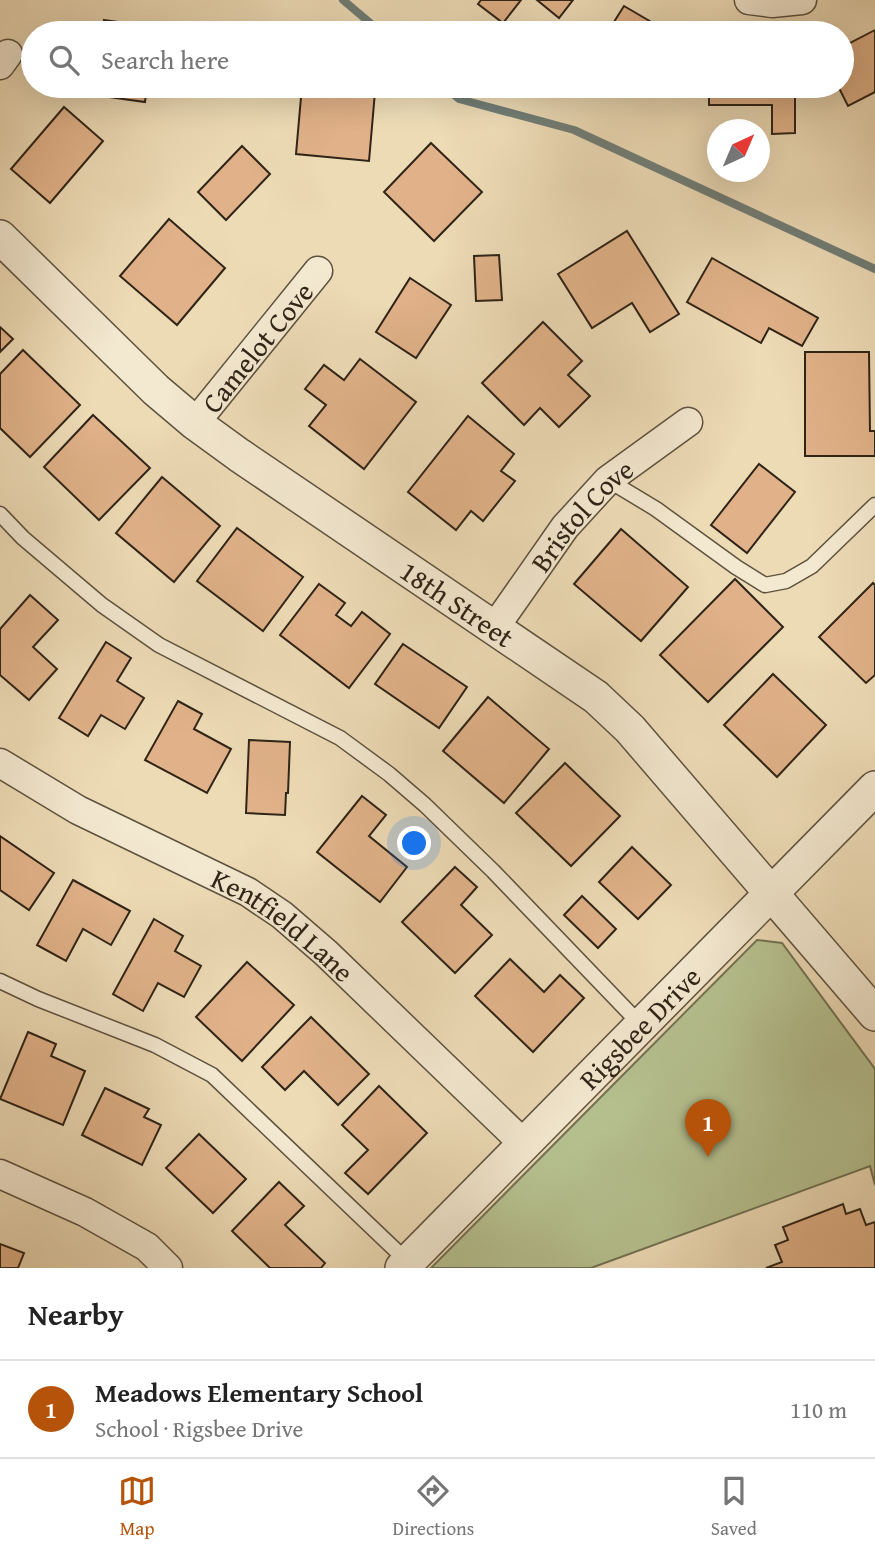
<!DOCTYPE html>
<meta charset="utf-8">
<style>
body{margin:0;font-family:"Gentium Book Plus",serif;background:#f6f6f6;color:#222}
.compass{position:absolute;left:707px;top:119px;width:63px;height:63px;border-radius:50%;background:#fff;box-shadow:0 7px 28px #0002;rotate:44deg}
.you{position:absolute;left:415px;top:844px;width:24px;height:24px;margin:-18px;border:5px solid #fff;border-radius:50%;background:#1a73e8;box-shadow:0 0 0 10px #1a73e833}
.badge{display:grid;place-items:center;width:46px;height:46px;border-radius:50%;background:#b45309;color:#fff;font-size:23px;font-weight:700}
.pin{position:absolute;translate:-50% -58px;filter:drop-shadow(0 2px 4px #0008)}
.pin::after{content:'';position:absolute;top:37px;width:24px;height:21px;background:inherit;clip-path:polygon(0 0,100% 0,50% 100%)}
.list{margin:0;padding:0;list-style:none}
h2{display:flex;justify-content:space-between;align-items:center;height:91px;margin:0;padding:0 28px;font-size:30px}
h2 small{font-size:23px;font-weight:400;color:#767676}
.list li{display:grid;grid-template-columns:46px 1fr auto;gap:21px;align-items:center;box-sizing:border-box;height:98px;padding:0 28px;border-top:2px solid #e0e0e0}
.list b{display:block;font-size:26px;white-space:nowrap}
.list p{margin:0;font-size:23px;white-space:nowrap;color:#767676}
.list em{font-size:23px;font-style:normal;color:#767676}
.icon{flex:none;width:38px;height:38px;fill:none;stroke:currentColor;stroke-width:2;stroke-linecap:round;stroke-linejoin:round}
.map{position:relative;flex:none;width:875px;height:1268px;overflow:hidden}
.search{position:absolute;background:#fff;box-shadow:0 7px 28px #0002;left:21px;right:21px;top:21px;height:77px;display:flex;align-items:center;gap:18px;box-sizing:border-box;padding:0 24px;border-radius:38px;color:#767676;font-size:26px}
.sheet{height:189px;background:#fff}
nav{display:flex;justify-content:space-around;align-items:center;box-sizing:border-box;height:98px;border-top:2px solid #e0e0e0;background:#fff;font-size:19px;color:#767676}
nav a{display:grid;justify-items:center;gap:4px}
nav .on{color:#b45309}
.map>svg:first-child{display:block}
.green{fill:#b6c190;stroke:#727254;stroke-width:2}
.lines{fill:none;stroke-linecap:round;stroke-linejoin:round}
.stream{stroke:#707d76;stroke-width:8}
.building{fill:#e1b289;stroke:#2f2417;stroke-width:2}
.service-casing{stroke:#5e523f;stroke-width:17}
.minor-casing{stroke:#5e523f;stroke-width:31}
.tertiary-casing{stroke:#5e523f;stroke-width:36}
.service{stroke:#f3e8d0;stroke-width:14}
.minor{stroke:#f3e8d0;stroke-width:28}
.tertiary{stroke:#f3e8d0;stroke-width:33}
.labels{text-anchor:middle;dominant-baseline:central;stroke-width:6;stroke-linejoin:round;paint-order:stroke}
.street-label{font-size:28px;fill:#2f2417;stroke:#f3e8d0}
</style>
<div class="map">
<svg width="875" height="1268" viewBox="0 0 875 1268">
<rect width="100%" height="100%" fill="#eddbb6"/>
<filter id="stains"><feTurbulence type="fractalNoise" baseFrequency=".00286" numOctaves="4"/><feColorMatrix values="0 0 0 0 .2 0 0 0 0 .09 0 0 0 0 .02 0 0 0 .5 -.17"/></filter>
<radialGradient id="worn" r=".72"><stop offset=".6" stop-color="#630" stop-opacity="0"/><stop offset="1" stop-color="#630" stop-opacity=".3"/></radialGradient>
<!-- green -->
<path class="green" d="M 757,940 L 782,943 L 875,1069 L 875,1185 L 870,1166 L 591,1268 L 431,1268 Z"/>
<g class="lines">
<!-- stream -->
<g class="stream">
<path d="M 343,0 L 382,33"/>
<path d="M 443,86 L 459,99 L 574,130 L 875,269"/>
</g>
</g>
<!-- building -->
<g class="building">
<path d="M 481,0 L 521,0 L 503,23 L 478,4 Z"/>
<path d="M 537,0 L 573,0 L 559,18 Z"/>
<path d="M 624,6 L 670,33 L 607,33 Z"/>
<path d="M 104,20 L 155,27 L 154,33 L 103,33 Z"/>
<path d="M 875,30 L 875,92 L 848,106 L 838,86 L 842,86 L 842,47 Z"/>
<path d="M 96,86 L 147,86 L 145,102 L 94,95 Z"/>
<path d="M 302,86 L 375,92 L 369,161 L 296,154 Z"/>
<path d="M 709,86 L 795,86 L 795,133 L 772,134 L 772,105 L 709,105 Z"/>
<path d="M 64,107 L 103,141 L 50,203 L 11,169 Z"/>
<path d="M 431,143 L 482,192 L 434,241 L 384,192 Z"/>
<path d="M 242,146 L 270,174 L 226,220 L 198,192 Z"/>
<path d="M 169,219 L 225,268 L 177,325 L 120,276 Z"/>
<path d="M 627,231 L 679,314 L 650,332 L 632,303 L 592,328 L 558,274 Z"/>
<path d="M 499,255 L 502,300 L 476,301 L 474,256 Z"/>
<path d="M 712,258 L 818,318 L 802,346 L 769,328 L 761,343 L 687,302 Z"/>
<path d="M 410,278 L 451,305 L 416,358 L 376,332 Z"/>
<path d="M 543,322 L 582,361 L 568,375 L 590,396 L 559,427 L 540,408 L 524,425 L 482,383 Z"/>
<path d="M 0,327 L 13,339 L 0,352 Z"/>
<path d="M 23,350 L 80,405 L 30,457 L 0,428 L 0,374 Z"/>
<path d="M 805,352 L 869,352 L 870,431 L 875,431 L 875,456 L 805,456 Z"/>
<path d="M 360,359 L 416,402 L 364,469 L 309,426 L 326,405 L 305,389 L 324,365 L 344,380 Z"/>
<path d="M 93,415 L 150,468 L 99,520 L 44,467 Z"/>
<path d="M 468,416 L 514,454 L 501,471 L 515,481 L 483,521 L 471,511 L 456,530 L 408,492 Z"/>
<path d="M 759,464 L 795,492 L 747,553 L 711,525 Z"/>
<path d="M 162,477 L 220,526 L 174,582 L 116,533 Z"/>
<path d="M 237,528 L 303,577 L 263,631 L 197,581 Z"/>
<path d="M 621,529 L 688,587 L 641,641 L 574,584 Z"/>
<path d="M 735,579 L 783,627 L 708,702 L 660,655 Z"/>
<path d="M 873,583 L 875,585 L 875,675 L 866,683 L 819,637 Z"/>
<path d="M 319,584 L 345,603 L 336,615 L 351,626 L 362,612 L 390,634 L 349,688 L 280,635 Z"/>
<path d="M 30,595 L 58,620 L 33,647 L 57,669 L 29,700 L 0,675 L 0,629 Z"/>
<path d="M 106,642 L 131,658 L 117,681 L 144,698 L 125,729 L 101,715 L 88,736 L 59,718 Z"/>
<path d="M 403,644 L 467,687 L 439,728 L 375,684 Z"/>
<path d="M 773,674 L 826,725 L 777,777 L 724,725 Z"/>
<path d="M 488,697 L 549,749 L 504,803 L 443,751 Z"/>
<path d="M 178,701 L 202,714 L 194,729 L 231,749 L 207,793 L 145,760 Z"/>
<path d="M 249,740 L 290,742 L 288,793 L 286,793 L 285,815 L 246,813 Z"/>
<path d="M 565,763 L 620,816 L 571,866 L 516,813 Z"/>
<path d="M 362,796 L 386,815 L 369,836 L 407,867 L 380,902 L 317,852 Z"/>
<path d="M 0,836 L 54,873 L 29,910 L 0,890 Z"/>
<path d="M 632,847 L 671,885 L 638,919 L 599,882 Z"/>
<path d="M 455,867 L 477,887 L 461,905 L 492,935 L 455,973 L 402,922 Z"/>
<path d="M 73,880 L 130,911 L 111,945 L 83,929 L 66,961 L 37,945 Z"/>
<path d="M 582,896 L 616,929 L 598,948 L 564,915 Z"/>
<path d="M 154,919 L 183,936 L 175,951 L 201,966 L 184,997 L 158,983 L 143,1011 L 113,994 Z"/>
<path d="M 510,959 L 544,992 L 560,975 L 584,998 L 533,1052 L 475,996 Z"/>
<path d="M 247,962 L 294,1005 L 242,1061 L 196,1017 Z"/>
<path d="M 311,1017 L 369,1074 L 338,1105 L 304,1071 L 285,1090 L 262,1067 Z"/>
<path d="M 28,1032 L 56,1044 L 51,1056 L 85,1071 L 63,1125 L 0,1099 Z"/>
<path d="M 379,1086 L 427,1133 L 368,1194 L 345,1173 L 368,1150 L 342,1125 Z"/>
<path d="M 105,1088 L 149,1109 L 144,1117 L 161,1125 L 142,1165 L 82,1135 Z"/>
<path d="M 199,1134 L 246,1179 L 213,1213 L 166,1168 Z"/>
<path d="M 279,1182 L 304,1206 L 285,1225 L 325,1263 L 321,1268 L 270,1268 L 232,1231 Z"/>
<path d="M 843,1204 L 846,1214 L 860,1209 L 866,1225 L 875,1222 L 875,1268 L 766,1268 L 782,1262 L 775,1245 L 788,1240 L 783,1227 Z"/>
<path d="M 0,1244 L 24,1253 L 18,1268 L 0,1268 Z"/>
</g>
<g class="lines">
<!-- service casing -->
<g class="service-casing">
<g id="service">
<path d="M 608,480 L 656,509 L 736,567 L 765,585 L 786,581 L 812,566 L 875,505"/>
<path d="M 0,514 L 23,538 L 102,605 L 159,645 L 340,738 L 389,774 L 425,805 L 493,871 L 641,1025"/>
<path d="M 0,981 L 38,999 L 155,1045 L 212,1075 L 408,1262"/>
</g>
</g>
<!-- minor casing -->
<g class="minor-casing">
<g id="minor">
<path d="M 749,0 L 772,3 L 802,0"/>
<path d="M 0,65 L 8,54"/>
<path id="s1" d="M 195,423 L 318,271"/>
<path id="s2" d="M 495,627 L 565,527 L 608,480 L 688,422"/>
<path id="s3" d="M 0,763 L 78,810 L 248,892 L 282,915 L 326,953 L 525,1145"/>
<path d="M 0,1174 L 85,1212 L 147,1247 L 168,1268"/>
</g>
</g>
<!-- tertiary casing -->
<g class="tertiary-casing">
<g id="tertiary">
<path id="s4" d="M 0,237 L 156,390 L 195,423 L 239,455 L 596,697 L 630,729 L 875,1014"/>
<path id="s5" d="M 402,1268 L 875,788"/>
</g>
</g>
<!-- service -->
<use href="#service" class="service"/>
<!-- minor -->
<use href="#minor" class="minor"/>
<!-- tertiary -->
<use href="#tertiary" class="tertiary"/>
</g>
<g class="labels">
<!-- street labels -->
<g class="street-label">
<text stroke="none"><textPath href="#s1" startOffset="98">Camelot Cove</textPath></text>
<text stroke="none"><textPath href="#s2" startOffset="142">Bristol Cove</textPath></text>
<text stroke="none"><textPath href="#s4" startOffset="588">18th Street</textPath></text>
<text stroke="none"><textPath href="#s3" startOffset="327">Kentfield Lane</textPath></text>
<text stroke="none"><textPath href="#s5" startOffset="338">Rigsbee Drive</textPath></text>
</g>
</g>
<rect width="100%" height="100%" filter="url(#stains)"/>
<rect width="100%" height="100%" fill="url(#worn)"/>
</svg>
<svg class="compass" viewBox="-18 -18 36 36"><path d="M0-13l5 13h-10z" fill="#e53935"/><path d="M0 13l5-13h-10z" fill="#767676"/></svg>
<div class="you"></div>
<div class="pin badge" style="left:708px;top:1157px">1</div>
<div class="search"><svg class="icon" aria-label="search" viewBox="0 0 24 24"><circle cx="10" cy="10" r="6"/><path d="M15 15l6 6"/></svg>Search here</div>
</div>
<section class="sheet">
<h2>Nearby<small></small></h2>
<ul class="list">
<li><span class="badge">1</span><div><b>Meadows Elementary School</b><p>School · Rigsbee Drive</p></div><em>110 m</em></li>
</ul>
</section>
<nav>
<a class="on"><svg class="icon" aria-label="map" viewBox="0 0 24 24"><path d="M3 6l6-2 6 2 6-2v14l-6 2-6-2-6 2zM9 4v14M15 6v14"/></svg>Map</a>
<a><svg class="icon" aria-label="directions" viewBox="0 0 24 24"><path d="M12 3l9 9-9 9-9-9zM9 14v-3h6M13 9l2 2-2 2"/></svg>Directions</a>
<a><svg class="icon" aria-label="saved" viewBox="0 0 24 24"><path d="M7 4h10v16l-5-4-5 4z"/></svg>Saved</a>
</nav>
